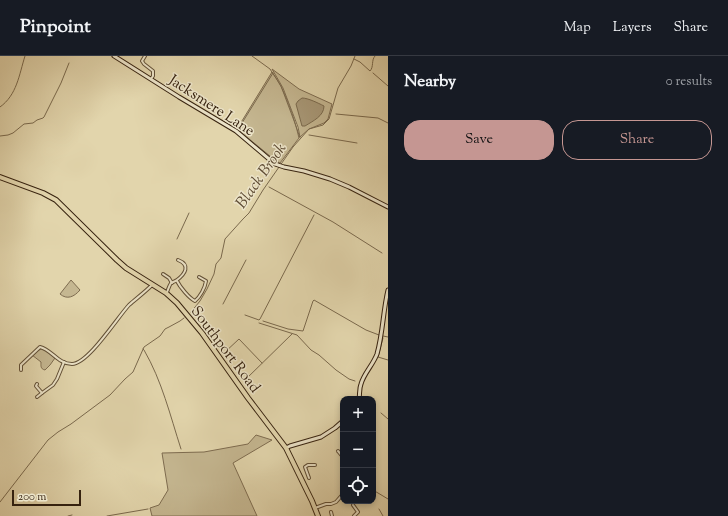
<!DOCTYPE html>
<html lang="en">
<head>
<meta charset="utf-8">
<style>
  body { margin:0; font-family:"Sorts Mill Goudy",serif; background:#242831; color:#f1f3f6 }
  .controls { position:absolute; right:12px; bottom:12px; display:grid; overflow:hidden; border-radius:8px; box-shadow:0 2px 6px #0003 }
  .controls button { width:36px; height:36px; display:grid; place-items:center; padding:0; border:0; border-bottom:1px solid #363941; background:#171b24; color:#f1f3f6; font:20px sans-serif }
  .scale { position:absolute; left:12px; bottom:10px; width:69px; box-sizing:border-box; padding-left:4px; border:2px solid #36220f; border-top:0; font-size:11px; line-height:14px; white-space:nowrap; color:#36220f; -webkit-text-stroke:3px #ece4c9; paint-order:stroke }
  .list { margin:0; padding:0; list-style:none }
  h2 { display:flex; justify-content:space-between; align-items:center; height:52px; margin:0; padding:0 16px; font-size:17px }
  h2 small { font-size:13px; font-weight:400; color:#9ea1a6 }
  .actions { display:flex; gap:8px; padding:12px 16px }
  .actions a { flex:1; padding:9px 0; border:1px solid #c59692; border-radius:16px; text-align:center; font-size:14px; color:#c59692 }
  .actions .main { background:#c59692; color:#111 }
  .icon { flex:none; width:22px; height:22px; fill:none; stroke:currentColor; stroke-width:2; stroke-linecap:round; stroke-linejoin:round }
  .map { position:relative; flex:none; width:388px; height:460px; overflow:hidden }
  header { display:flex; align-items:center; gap:24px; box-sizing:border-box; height:56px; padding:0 20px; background:#171b24; border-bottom:1px solid #363941 }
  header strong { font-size:19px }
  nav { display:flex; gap:22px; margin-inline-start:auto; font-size:14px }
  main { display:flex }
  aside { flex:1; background:#171b24 }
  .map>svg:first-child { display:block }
  .green { fill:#c5b791; stroke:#7e6c50 }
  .water { fill:#a89877; stroke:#7a694d }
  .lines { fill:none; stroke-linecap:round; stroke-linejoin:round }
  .stream { stroke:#7a694d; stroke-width:1 }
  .street-casing { stroke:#614f36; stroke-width:4 }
  .secondary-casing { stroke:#36220f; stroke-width:5 }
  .highway-casing { stroke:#36220f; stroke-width:6 }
  .street { stroke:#ece4c9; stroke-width:2 }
  .secondary { stroke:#ece4c9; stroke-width:3 }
  .highway { stroke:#e2d5ac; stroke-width:4 }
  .labels { text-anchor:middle; stroke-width:3; stroke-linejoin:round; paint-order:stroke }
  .street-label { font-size:15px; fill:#36220f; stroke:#ece4c9 }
  .water-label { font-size:16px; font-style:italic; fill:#5e4b33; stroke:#ece4c9 }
</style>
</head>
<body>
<header>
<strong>Pinpoint</strong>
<nav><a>Map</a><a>Layers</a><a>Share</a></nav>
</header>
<main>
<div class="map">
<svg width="388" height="460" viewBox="0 0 388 460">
  <rect width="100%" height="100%" fill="#e2d5ac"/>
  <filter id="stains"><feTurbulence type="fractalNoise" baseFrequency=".005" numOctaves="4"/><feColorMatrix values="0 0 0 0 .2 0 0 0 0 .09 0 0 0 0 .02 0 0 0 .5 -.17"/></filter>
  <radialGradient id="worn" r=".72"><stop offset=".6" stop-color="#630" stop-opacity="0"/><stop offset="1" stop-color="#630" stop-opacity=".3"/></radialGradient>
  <!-- green -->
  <g class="green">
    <path d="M 272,13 L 299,33 L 332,48 L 328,63 L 324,67 L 309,73 L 300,81 L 298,71 L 283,32 Z"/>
    <path d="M 272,16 C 285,33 294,61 299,82 L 280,107 L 276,105 L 237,73 Z"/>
    <path d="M 71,224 L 80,234 C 74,241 67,244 60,238 Z"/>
    <path d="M 43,292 L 55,302 L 50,309 L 45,314 C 40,313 41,309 41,306 L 32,299 L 37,295 Z"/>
    <path d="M 256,379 L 272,384 L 233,407 L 257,460 L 152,460 L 150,452 L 159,449 L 168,434 L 162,397 L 204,396 L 248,388 Z"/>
  </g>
  <!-- water -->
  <path class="water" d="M 302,42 C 308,42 318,47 324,50 C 324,60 313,65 305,70 L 302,70 L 296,48 L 298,45 Z"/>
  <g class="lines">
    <!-- stream -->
    <g class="stream">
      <path d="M 252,0 L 270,13 L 281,30 L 296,70 L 300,82"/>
      <path d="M 354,3 L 360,6 L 370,15 C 374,11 371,4 375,0"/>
      <path d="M 373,17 L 388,30"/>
      <path d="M 0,51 C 17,39 19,19 25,0"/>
      <path d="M 336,58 L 378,62 L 388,67"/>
      <path d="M 242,67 L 273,17"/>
      <path d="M 309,79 L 357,87"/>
      <path d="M 0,80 L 8,79 L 13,77 L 24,68 L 33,67 L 37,64 L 43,62 L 44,61 L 61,27 L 69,7"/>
      <path d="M 269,131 L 333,166 L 382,197"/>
      <path d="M 177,183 L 189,157"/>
      <path d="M 223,248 L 246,204"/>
      <path d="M 191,256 L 200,245 L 207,233 L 214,218 L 216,208 L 221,202 L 225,183 L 243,163 L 249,157 L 263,134 L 293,91 L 309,73 L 323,69 L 329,63 L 338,32 L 351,10 L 355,0"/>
      <path d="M 245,259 L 259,264 L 260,263 L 314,159"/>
      <path d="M 263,265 L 288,273 L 303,275 L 313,245 L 314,244 L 366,274 L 379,279"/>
      <path d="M 259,267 L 297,279 L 311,294 L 319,299 L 336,314 L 349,323 L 355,325"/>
      <path d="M 383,280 L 388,281"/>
      <path d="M 383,282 L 378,301 L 388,304"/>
      <path d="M 143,293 L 144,294 C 162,325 170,359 181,393"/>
      <path d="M 224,297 L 239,283 L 262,307"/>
      <path d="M 245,324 L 292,278"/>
      <path d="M 381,357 L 388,363"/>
      <path d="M 373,434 L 388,443"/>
      <path d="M 0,446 L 48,384 L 58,376 L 71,368 L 110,339 L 125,323 L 133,316 L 144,291 L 160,280 L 165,273 L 169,271 L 180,265 L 184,262"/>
      <path d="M 379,453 L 383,460"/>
      <path d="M 68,460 L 72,459"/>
      <path d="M 107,460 L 148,453"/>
    </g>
    <!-- street casing -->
    <g class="street-casing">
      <g id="street">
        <path d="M 145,0 L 142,5 L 144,8 L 153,15 L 153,20 L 151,23"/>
        <path d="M 163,218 L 169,222 L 172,227"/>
        <path d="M 177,225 C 180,231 189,242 195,245 C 200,241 205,232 206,225 L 199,221"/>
        <path d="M 167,236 C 168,234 169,230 171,227 C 173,226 176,225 177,224 C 185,218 191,209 178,204"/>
        <path d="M 21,314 L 21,309 L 40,291 C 52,294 58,308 72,308 C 88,308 117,262 129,249 C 137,242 145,236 152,229"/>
        <path d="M 37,328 L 36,330 L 42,337 L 53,329 L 57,323 L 64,306 L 63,306"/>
        <path d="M 37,341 L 42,337"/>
        <path d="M 338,395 L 343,401"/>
        <path d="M 309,422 L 305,411 L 308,409 L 315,409"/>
        <path d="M 353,449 L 358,456 L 354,460"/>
        <path d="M 315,452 L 326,448 L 331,448 L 336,446 L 343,438"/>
        <path d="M 331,456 L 332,460"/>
      </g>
    </g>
    <!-- secondary casing -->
    <g class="secondary-casing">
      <g id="secondary">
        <path d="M 114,0 L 179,41 L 236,75 L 275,108 L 284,111 L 304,115 L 330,123 L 349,131 L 388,151"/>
        <path d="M 359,343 C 360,338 359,333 361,328 C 364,317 373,309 377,298 C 383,277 383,255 388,234"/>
        <path d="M 286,392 L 290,390 L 321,381 L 335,372 L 343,365"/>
      </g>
    </g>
    <!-- highway casing -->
    <g class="highway-casing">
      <path id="highway" d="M 0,121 L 43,137 L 56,144 L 117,204 L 126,212 L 166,237 L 177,247 L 202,277 L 248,342 L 286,392 L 312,445 L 318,460"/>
    </g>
    <!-- street -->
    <use href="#street" class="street"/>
    <!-- secondary -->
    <use href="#secondary" class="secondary"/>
    <!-- highway -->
    <use href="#highway" class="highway"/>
  </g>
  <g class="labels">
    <!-- street labels -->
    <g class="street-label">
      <text transform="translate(212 49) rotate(33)" y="5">Jacksmere Lane</text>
      <text transform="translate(226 293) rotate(53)" y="5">Southport Road</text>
    </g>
    <!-- water labels -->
    <g class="water-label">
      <text transform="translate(260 119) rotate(-55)" y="6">Black Brook</text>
    </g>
  </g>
  <rect width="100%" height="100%" filter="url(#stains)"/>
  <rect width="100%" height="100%" fill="url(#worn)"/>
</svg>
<div class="controls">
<button>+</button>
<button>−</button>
<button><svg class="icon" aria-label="locate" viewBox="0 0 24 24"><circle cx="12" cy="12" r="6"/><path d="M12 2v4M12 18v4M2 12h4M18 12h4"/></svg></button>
</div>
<div class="scale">200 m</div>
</div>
<aside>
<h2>Nearby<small>0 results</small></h2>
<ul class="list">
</ul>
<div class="actions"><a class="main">Save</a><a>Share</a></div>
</aside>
</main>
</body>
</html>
